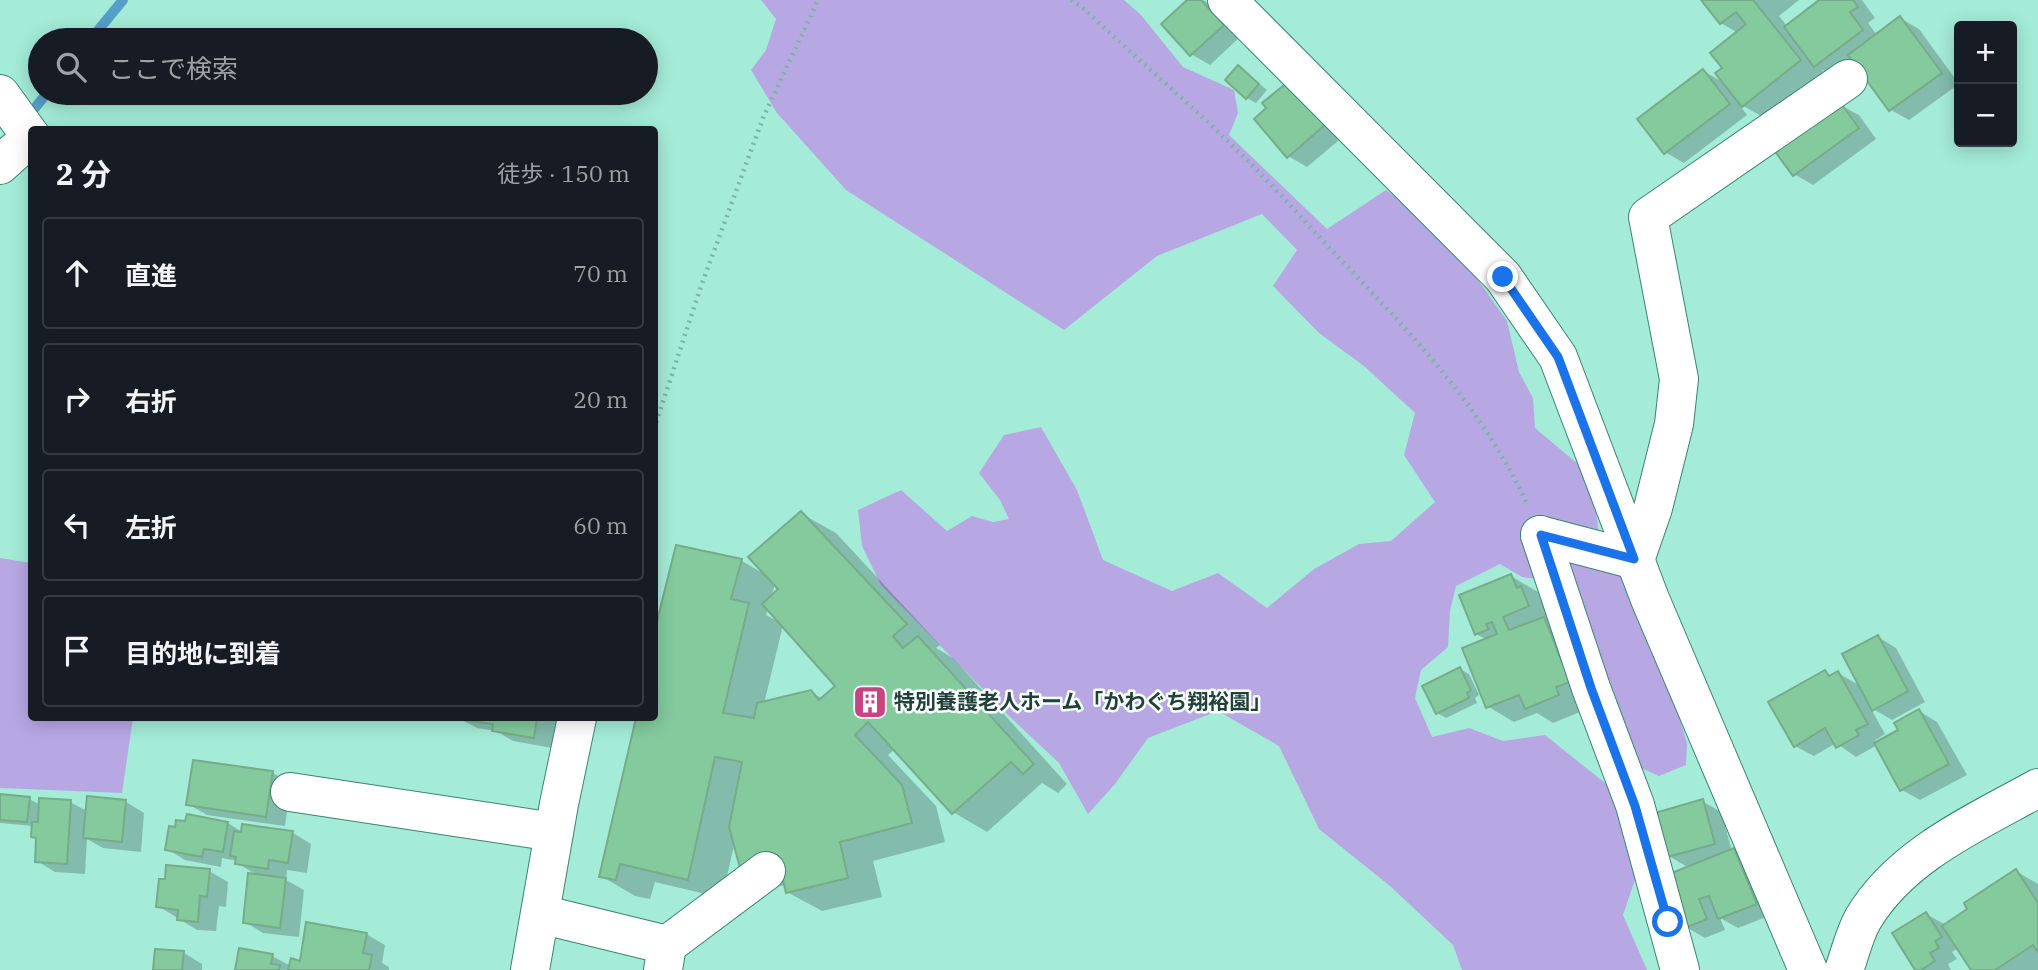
<!DOCTYPE html>
<html lang="ja">
<head>
<meta charset="utf-8">
<style>
  body { margin:0; font-family:"IBM Plex Serif","Noto Sans JP",serif; background:#242831; color:#f1f3f6 }
  .controls { position:absolute; right:21px; top:21px; display:grid; overflow:hidden; border-radius:7px; box-shadow:0 4px 18px #0003 }
  .controls button { width:63px; height:63px; display:grid; place-items:center; padding:0; border:0; border-bottom:2px solid #363941; background:#171b24; color:#f1f3f6; font:35px sans-serif }
  .stop { position:absolute; width:21px; height:21px; margin:-16px; border:5px solid #1a73e8; border-radius:50%; background:#fff }
  .stop.end { background:#1a73e8; border-color:#fff; box-shadow:0 2px 7px #0008 }
  .list { margin:0; padding:0; list-style:none }
  h2 { display:flex; justify-content:space-between; align-items:center; height:91px; margin:0; padding:0 28px; font-size:30px }
  h2 small { font-size:23px; font-weight:400; color:#9ea1a6 }
  .list li { display:grid; grid-template-columns:46px 1fr auto; gap:21px; align-items:center; box-sizing:border-box; height:112px; margin:0 14px 14px; padding:0 14px; border:2px solid #363941; border-radius:7px }
  .list b { display:block; font-size:26px; white-space:nowrap }
  .list em { font-size:23px; font-style:normal; color:#9ea1a6 }
  .icon { flex:none; width:38px; height:38px; fill:none; stroke:currentColor; stroke-width:2; stroke-linecap:round; stroke-linejoin:round }
  .map { position:relative; flex:none; width:2038px; height:970px; overflow:hidden }
  .search { position:absolute; background:#171b24; box-shadow:0 4px 18px #0003; left:28px; top:28px; width:630px; height:77px; display:flex; align-items:center; gap:18px; box-sizing:border-box; padding:0 24px; border-radius:38px; color:#9ea1a6; font-size:26px }
  .panel { position:absolute; background:#171b24; box-shadow:0 4px 18px #0003; left:28px; top:126px; width:630px; height:595px; border-radius:7px }
  .map>svg:first-child { display:block }
  .green { fill:#b7a8e4 }
  .shadow { fill:#0003; fill-rule:evenodd }
  .lines { fill:none; stroke-linecap:round; stroke-linejoin:round }
  .stream { stroke:#569fc8; stroke-width:10 }
  .building { fill:#84ca9d; stroke:#76ac89; stroke-width:2 }
  .minor-casing { stroke:#3b8372; stroke-width:40 }
  .path { stroke:#7ab5a4; stroke-width:4.5; stroke-dasharray:2 5; stroke-linecap:butt }
  .minor { stroke:#fff; stroke-width:38 }
  .route { stroke:#1a73e8; stroke-width:9 }
  .labels { text-anchor:middle; stroke-width:5; stroke-linejoin:round; paint-order:stroke }
  .poi-label { font-size:21px; font-weight:bold; fill:#224038; stroke:#f7fefb; text-anchor:start }
</style>
</head>
<body>
<div class="map">
<svg width="2038" height="970" viewBox="0 0 2038 970">
  <rect width="100%" height="100%" fill="#a4ecd8"/>
  <!-- green -->
  <g class="green">
    <path d="M 761,0 L 1124,0 L 1141,15 L 1183,67 L 1234,90 L 1238,113 L 1229,135 L 1327,229 L 1386,190 L 1419,214 L 1470,269 L 1507,321 L 1519,372 L 1533,398 L 1535,428 L 1591,475 L 1599,535 L 1627,581 L 1666,671 L 1687,744 L 1686,765 L 1659,776 L 1641,768 L 1549,581 L 1522,577 L 1500,564 L 1456,586 L 1450,611 L 1448,647 L 1421,670 L 1415,698 L 1432,737 L 1469,728 L 1503,741 L 1545,735 L 1615,791 L 1646,847 L 1623,915 L 1647,970 L 1462,970 L 1453,945 L 1390,886 L 1319,829 L 1279,746 L 1218,711 L 1148,738 L 1115,784 L 1088,814 L 1059,763 L 1011,718 L 881,585 L 862,546 L 858,510 L 901,490 L 947,531 L 972,516 L 993,522 L 1009,519 L 1000,500 L 979,473 L 1004,435 L 1041,427 L 1077,490 L 1103,560 L 1172,591 L 1218,573 L 1267,608 L 1314,569 L 1359,544 L 1391,541 L 1435,502 L 1404,455 L 1415,413 L 1364,366 L 1319,333 L 1273,286 L 1297,250 L 1262,214 L 1157,256 L 1064,330 L 846,190 L 777,113 L 751,70 L 766,50 L 776,19 Z"/>
    <path d="M 0,558 L 31,563 L 32,718 L 133,718 L 122,793 L 0,788 Z"/>
  </g>
  <!-- shadow -->
  <g class="shadow">
    <path d="M 1189,0 L 1203,0 L 1213,6 L 1241,36 L 1210,65 L 1191,54 Z"/>
    <path d="M 1703,0 L 1799,0 L 1779,16 L 1787,26 L 1822,0 L 1862,0 L 1875,18 L 1868,23 L 1877,35 L 1900,18 L 1919,29 L 1959,84 L 1909,120 L 1891,110 L 1854,61 L 1834,76 L 1821,69 L 1827,76 L 1770,121 L 1738,103 L 1747,115 L 1684,163 L 1665,152 L 1703,71 L 1725,83 L 1724,68 L 1738,33 L 1721,23 Z"/>
    <path d="M 1239,67 L 1267,90 L 1256,103 L 1247,98 Z"/>
    <path d="M 1289,83 L 1344,136 L 1307,167 L 1288,156 L 1269,108 Z"/>
    <path d="M 1840,105 L 1859,115 L 1876,139 L 1813,185 L 1794,174 Z"/>
    <path d="M 802,514 L 836,533 L 940,645 L 936,648 L 953,658 L 1067,784 L 1058,793 L 1042,783 L 987,832 L 953,812 L 895,749 L 888,755 L 936,806 L 945,842 L 873,861 L 882,897 L 822,911 L 787,892 L 786,885 L 776,887 L 735,841 L 722,898 L 655,882 L 650,899 L 635,896 L 601,876 L 638,718 L 655,718 L 658,700 L 654,698 L 654,641 L 677,547 L 742,561 L 766,575 ZM 775,584 L 780,589 L 771,598 ZM 768,609 L 779,622 L 766,615 ZM 783,625 L 838,686 L 823,699 L 811,692 L 764,704 Z"/>
    <path d="M 1511,576 L 1538,592 L 1541,600 L 1548,604 L 1585,710 L 1553,723 L 1537,713 L 1514,722 L 1487,706 L 1487,640 L 1476,634 Z"/>
    <path d="M 1878,637 L 1896,648 L 1925,702 L 1892,720 L 1870,707 L 1885,734 L 1874,741 L 1876,744 L 1900,730 L 1919,711 L 1937,722 L 1967,775 L 1920,800 L 1902,790 L 1877,745 L 1856,757 L 1836,743 L 1814,756 L 1795,746 L 1825,672 L 1832,676 L 1838,673 L 1862,687 Z"/>
    <path d="M 1460,669 L 1469,674 L 1479,695 L 1475,698 L 1477,703 L 1446,718 L 1437,713 Z"/>
    <path d="M 458,718 L 557,718 L 552,748 L 513,741 L 496,731 L 477,728 Z"/>
    <path d="M 194,762 L 273,773 L 291,784 L 285,826 L 207,815 L 188,804 Z"/>
    <path d="M 0,796 L 29,799 L 41,805 L 70,802 L 87,811 L 88,798 L 126,802 L 144,813 L 141,852 L 103,848 L 87,839 L 85,874 L 55,872 L 37,861 L 38,840 L 33,836 L 33,826 L 0,823 Z"/>
    <path d="M 1702,801 L 1721,812 L 1732,851 L 1734,850 L 1753,861 L 1774,914 L 1738,928 L 1720,918 L 1725,930 L 1705,938 L 1686,927 L 1689,868 L 1669,856 Z"/>
    <path d="M 188,816 L 228,823 L 242,832 L 293,833 L 311,844 L 307,873 L 287,870 L 286,880 L 304,890 L 299,937 L 263,933 L 245,922 L 260,877 L 237,863 L 237,861 L 222,858 L 221,867 L 185,860 L 167,849 L 176,829 L 187,823 Z"/>
    <path d="M 209,871 L 228,882 L 226,907 L 219,906 L 216,931 L 197,930 L 158,906 Z"/>
    <path d="M 2016,871 L 2038,884 L 2038,970 L 1973,970 L 1959,948 L 1952,952 L 1957,959 L 1948,964 L 1951,970 L 1917,970 L 1926,914 L 1946,925 L 1970,910 Z"/>
    <path d="M 366,934 L 385,945 L 382,963 L 389,967 L 389,970 L 237,970 L 272,956 L 291,966 Z"/>
    <path d="M 184,953 L 202,964 L 202,970 L 155,970 Z"/>
  </g>
  <g class="lines">
    <!-- stream -->
    <g class="stream">
      <path d="M 90,40 L 123,0"/>
      <path d="M 30,114 L 47,93"/>
    </g>
  </g>
  <!-- building -->
  <g class="building">
    <path d="M 1187,0 L 1201,0 L 1224,25 L 1190,56 L 1161,24 Z"/>
    <path d="M 1701,0 L 1753,0 L 1801,60 L 1742,107 L 1715,73 L 1722,68 L 1710,53 L 1746,24 L 1736,12 L 1720,24 Z"/>
    <path d="M 1819,0 L 1853,0 L 1858,7 L 1850,12 L 1863,30 L 1814,67 L 1784,27 Z"/>
    <path d="M 1900,16 L 1942,73 L 1889,111 L 1848,55 Z"/>
    <path d="M 1238,65 L 1259,84 L 1246,99 L 1225,80 Z"/>
    <path d="M 1703,69 L 1730,104 L 1664,154 L 1637,119 Z"/>
    <path d="M 1289,81 L 1326,124 L 1287,158 L 1254,119 L 1266,108 L 1262,103 Z"/>
    <path d="M 1840,102 L 1859,128 L 1793,176 L 1774,150 Z"/>
    <path d="M 801,511 L 907,624 L 893,636 L 903,648 L 918,636 L 1034,764 L 1023,774 L 1011,762 L 952,814 L 868,722 L 855,735 L 902,785 L 912,823 L 840,842 L 848,878 L 786,893 L 778,858 L 740,868 L 729,827 L 742,762 L 715,757 L 688,880 L 620,864 L 616,880 L 599,877 L 636,718 L 654,718 L 657,695 L 654,695 L 654,633 L 676,545 L 742,559 L 731,599 L 749,603 L 723,713 L 754,718 L 757,703 L 811,690 L 819,700 L 835,686 L 762,604 L 778,589 L 748,557 Z"/>
    <path d="M 1511,574 L 1517,588 L 1521,586 L 1529,606 L 1503,617 L 1509,630 L 1544,617 L 1570,682 L 1556,687 L 1559,695 L 1525,709 L 1519,695 L 1486,708 L 1462,648 L 1497,634 L 1492,622 L 1486,624 L 1489,629 L 1475,635 L 1459,595 Z"/>
    <path d="M 1878,635 L 1908,691 L 1872,711 L 1842,654 Z"/>
    <path d="M 1460,667 L 1471,690 L 1467,693 L 1469,698 L 1436,714 L 1422,686 Z"/>
    <path d="M 1825,670 L 1829,676 L 1838,671 L 1868,724 L 1856,730 L 1859,735 L 1836,748 L 1825,728 L 1794,747 L 1768,702 Z"/>
    <path d="M 1919,709 L 1949,764 L 1900,791 L 1874,743 L 1898,730 L 1894,723 Z"/>
    <path d="M 456,719 L 456,718 L 537,718 L 534,738 L 492,731 L 493,724 Z"/>
    <path d="M 193,760 L 273,771 L 266,817 L 186,805 Z"/>
    <path d="M 0,794 L 30,797 L 27,822 L 0,820 Z"/>
    <path d="M 87,796 L 126,800 L 122,842 L 83,838 Z"/>
    <path d="M 39,798 L 71,800 L 67,864 L 35,862 L 36,838 L 31,837 L 32,822 L 38,822 Z"/>
    <path d="M 1703,799 L 1715,844 L 1667,857 L 1655,813 Z"/>
    <path d="M 187,814 L 228,822 L 223,852 L 204,849 L 202,857 L 165,850 L 169,826 L 175,827 L 176,820 L 185,821 Z"/>
    <path d="M 242,824 L 293,831 L 288,863 L 269,860 L 268,869 L 235,864 L 236,857 L 230,856 L 234,831 L 241,832 Z"/>
    <path d="M 1734,848 L 1757,904 L 1718,919 L 1709,896 L 1699,899 L 1707,919 L 1685,928 L 1664,876 Z"/>
    <path d="M 166,865 L 210,869 L 207,897 L 200,896 L 198,922 L 177,920 L 178,910 L 156,907 L 159,879 L 165,879 Z"/>
    <path d="M 2016,869 L 2038,903 L 2038,952 L 2033,945 L 1995,970 L 1971,970 L 1942,926 L 1967,909 L 1964,903 Z"/>
    <path d="M 248,873 L 286,878 L 280,928 L 243,923 Z"/>
    <path d="M 1926,912 L 1942,937 L 1935,941 L 1939,948 L 1930,953 L 1935,961 L 1921,970 L 1915,970 L 1892,933 Z"/>
    <path d="M 306,922 L 367,933 L 363,953 L 372,955 L 369,970 L 288,970 L 291,958 L 300,961 Z"/>
    <path d="M 239,948 L 273,954 L 271,964 L 280,965 L 279,970 L 235,970 Z"/>
    <path d="M 155,949 L 184,951 L 182,970 L 153,970 Z"/>
  </g>
  <g class="lines">
    <!-- minor casing -->
    <g class="minor-casing">
      <g id="minor">
        <path d="M 1227,0 L 1503,277 L 1558,357 L 1650,599 L 1808,970"/>
        <path d="M 0,94 L 32,138"/>
        <path d="M 0,165 L 31,137"/>
        <path d="M 1540,535 L 1635,560 L 1653,508 L 1674,424 L 1679,379 L 1648,217 L 1848,79"/>
        <path d="M 1540,535 L 1591,688 L 1635,805 L 1680,970"/>
        <path d="M 290,792 L 554,832"/>
        <path d="M 540,914 L 667,945"/>
        <path d="M 530,970 L 559,804 L 577,718"/>
        <path d="M 663,970 L 667,945 L 766,871"/>
        <path d="M 1844,970 C 1850,954 1854,935 1863,919 C 1901,855 1975,823 2038,788"/>
      </g>
    </g>
    <!-- path -->
    <g class="path">
      <path d="M 1071,0 L 1083,8 C 1137,59 1194,107 1246,159 C 1277,190 1307,224 1337,256 C 1409,331 1482,407 1526,502"/>
      <path d="M 654,429 L 700,289 L 763,118 L 818,0"/>
    </g>
    <!-- minor -->
    <use href="#minor" class="minor"/>
  </g>
  <g class="lines">
    <!-- route -->
    <path class="route" d="M 1503,277 L 1558,357 L 1634,559 L 1541,535 L 1591,688 L 1635,806 L 1668,922"/>
  </g>
  <!-- icons -->
  <defs>
    <g id="building-square" transform="scale(1.75)"><rect x="-9" y="-9" width="18" height="18" rx="4" fill="#c94281" stroke="#f7fefb"/><path d="M-4-6H4V6H1V3H-1V6H-4ZM-2.5-4.3h1.7v1.8h-1.7ZM.8-4.3h1.7v1.8H.8ZM-2.5-1h1.7V.8h-1.7ZM.8-1h1.7V.8H.8Z" fill="#fff"/></g>
  </defs>
  <g fill-rule="evenodd">
    <use href="#building-square" x="870" y="702"/>
  </g>
  <g class="labels">
    <!-- poi labels -->
    <g class="poi-label">
      <text x="894" y="709">特別養護老人ホーム「かわぐち翔裕園」</text>
    </g>
  </g>
</svg>
<div class="controls">
<button>+</button>
<button>−</button>
</div>
<div class="stop" style="left:1668px;top:922px"></div>
<div class="stop end" style="left:1503px;top:277px"></div>
<div class="search"><svg class="icon" aria-label="search" viewBox="0 0 24 24"><circle cx="10" cy="10" r="6"/><path d="M15 15l6 6"/></svg>ここで検索</div>
<section class="panel">
<h2>2 分<small>徒歩 · 150 m</small></h2>
<ul class="list">
<li><svg class="icon" aria-label="ahead" viewBox="0 0 24 24"><path d="M12 20V5M6 11l6-6 6 6"/></svg><div><b>直進</b></div><em>70 m</em></li>
<li><svg class="icon" aria-label="right" viewBox="0 0 24 24"><path d="M7 20v-9h11M14 6l5 5-5 5"/></svg><div><b>右折</b></div><em>20 m</em></li>
<li><svg class="icon" aria-label="left" viewBox="0 0 24 24"><path d="M17 20v-9H6M10 6l-5 5 5 5"/></svg><div><b>左折</b></div><em>60 m</em></li>
<li><svg class="icon" aria-label="arrive" viewBox="0 0 24 24"><path d="M6 21V4h12l-3 4 3 4H6"/></svg><div><b>目的地に到着</b></div></li>
</ul>
</section>
</div>
</body>
</html>
